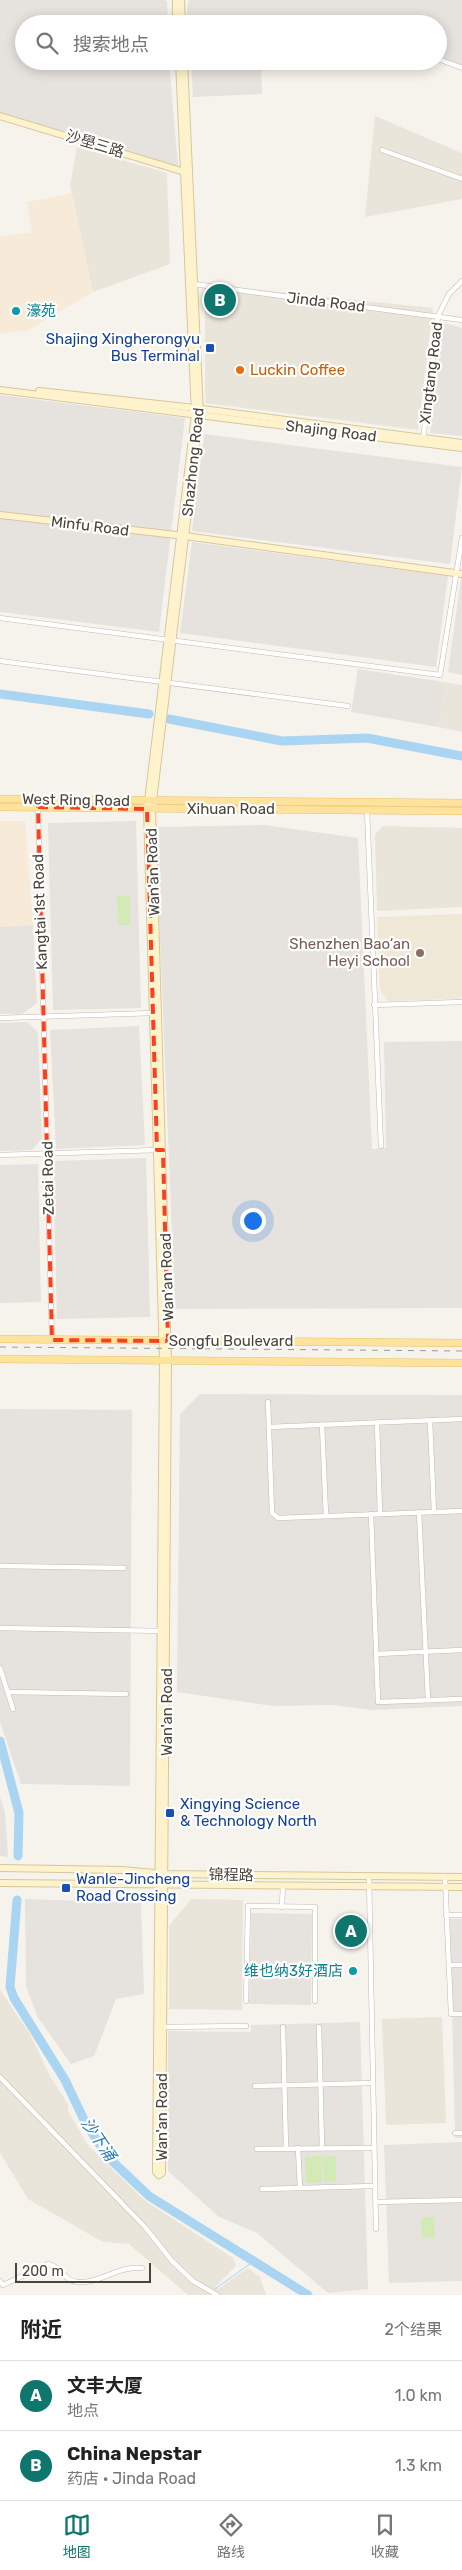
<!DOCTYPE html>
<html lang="zh">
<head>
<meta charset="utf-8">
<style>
  body { margin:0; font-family:Rubik,"Noto Sans SC",sans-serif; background:#f6f6f6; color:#222 }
  .scale { position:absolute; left:15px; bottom:12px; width:136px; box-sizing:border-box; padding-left:5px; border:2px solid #4b4439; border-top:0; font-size:14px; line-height:18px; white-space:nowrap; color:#4b4439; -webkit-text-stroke:4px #fff; paint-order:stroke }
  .you { position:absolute; left:252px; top:1220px; width:18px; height:18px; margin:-12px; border:4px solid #fff; border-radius:50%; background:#1a73e8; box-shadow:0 0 0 8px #1a73e833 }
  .badge { display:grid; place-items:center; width:32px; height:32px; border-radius:50%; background:#0f766e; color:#fff; font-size:16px; font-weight:700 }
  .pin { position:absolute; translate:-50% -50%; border:2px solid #fff; box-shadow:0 1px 5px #0006 }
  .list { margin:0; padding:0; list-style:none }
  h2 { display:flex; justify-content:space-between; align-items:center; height:65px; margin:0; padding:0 20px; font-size:21px }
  h2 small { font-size:16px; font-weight:400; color:#767676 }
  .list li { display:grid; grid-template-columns:32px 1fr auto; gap:15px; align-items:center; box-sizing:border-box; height:70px; padding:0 20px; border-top:1px solid #e0e0e0 }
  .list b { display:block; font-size:19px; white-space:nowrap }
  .list p { margin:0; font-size:16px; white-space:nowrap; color:#767676 }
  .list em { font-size:16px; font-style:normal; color:#767676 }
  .icon { flex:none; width:28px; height:28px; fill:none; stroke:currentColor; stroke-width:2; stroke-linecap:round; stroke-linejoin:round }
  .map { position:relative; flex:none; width:462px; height:2295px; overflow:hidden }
  .search { position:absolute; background:#fff; box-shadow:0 2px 12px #0003; left:15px; right:15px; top:15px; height:55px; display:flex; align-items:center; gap:12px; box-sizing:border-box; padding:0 18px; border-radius:28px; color:#767676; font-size:19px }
  .sheet { height:205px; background:#fff }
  nav { display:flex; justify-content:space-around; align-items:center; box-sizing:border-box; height:70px; border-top:1px solid #e0e0e0; background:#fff; font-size:14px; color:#767676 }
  nav a { display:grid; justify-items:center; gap:2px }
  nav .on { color:#0f766e }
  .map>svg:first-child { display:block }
  .residential { fill:#eae5da }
  .commercial { fill:#f7ead8 }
  .industrial { fill:#e6e2dd }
  .education { fill:#efe8d6 }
  .green { fill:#d2eab5 }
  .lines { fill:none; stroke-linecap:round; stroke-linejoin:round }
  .stream { stroke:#a9d4f2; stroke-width:1 }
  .river { stroke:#a9d4f2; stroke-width:9 }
  .street-casing { stroke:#c2bbae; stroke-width:5.5 }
  .secondary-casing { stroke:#d6c79b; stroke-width:8 }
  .primary-casing { stroke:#e6c16a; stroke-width:8 }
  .street { stroke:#fff; stroke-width:4.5 }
  .secondary { stroke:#fff3cd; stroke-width:6 }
  .primary { stroke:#ffe39c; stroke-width:7 }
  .rail { stroke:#9a9a9a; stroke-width:1; stroke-dasharray:6 6; stroke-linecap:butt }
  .marked { fill:none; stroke:#fc3f1d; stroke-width:4; stroke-dasharray:10 6; stroke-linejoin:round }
  .culture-dot { fill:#0f9aa8; stroke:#fff; stroke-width:2 }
  .transit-dot { fill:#1a4fb4; stroke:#fff; stroke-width:2 }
  .food-dot { fill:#e8710a; stroke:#fff; stroke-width:2 }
  .education-dot { fill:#8d6e63; stroke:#fff; stroke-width:2 }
  .labels { text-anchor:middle; stroke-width:4.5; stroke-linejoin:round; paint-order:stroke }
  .street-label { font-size:15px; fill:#4b4439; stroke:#fff }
  .culture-label { font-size:15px; fill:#0d838f; stroke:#fff; text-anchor:start }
  .transit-label { font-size:15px; fill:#164399; stroke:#fff; text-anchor:start }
  .food-label { font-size:15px; fill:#c56008; stroke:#fff; text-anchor:start }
  .education-label { font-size:15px; fill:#785e54; stroke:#fff; text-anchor:end }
  .water-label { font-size:16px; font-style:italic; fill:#2e7ab2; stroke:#fff }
</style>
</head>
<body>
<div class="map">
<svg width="462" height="2295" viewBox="0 0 462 2295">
  <rect width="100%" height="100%" fill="#f6f3ec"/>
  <!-- residential -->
  <g class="residential">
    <path d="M 375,116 L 462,153 L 462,199 L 365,217 Z"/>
    <path d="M 77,147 L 167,173 L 170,264 L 93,292 L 70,186 Z"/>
    <path d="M 205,284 L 433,308 L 418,430 L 205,403 Z"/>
    <path d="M 444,682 L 462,685 L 462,732 L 439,727 Z"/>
    <path d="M 382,826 L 462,828 L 462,907 L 377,911 L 375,835 Z"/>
    <path d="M 191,1899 L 243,1900 L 242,2010 L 169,2009 L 169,1926 Z"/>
    <path d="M 0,1990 L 30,2034 L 50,2076 L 68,2104 L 68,2111 L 87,2144 L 144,2200 L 233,2258 L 236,2266 L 216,2286 L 218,2289 L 248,2268 L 260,2277 L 266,2295 L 188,2295 L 129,2244 L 103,2242 L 28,2199 L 0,2153 Z"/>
    <path d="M 442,2017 L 446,2123 L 386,2125 L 382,2019 Z"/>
  </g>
  <!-- commercial -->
  <g class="commercial">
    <path d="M 72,193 L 93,292 L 28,330 L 0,334 L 0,237 L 32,232 L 27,202 Z"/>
    <path d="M 0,821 L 25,821 L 33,925 L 0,927 Z"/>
  </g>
  <!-- industrial -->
  <g class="industrial">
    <path d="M 0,0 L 164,0 L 167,2 L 168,24 L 24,24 L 24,61 L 169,61 L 178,166 L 0,112 Z"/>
    <path d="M 189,0 L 462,0 L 462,65 L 438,57 L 438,24 L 188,24 L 187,9 Z"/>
    <path d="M 191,61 L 261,61 L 262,94 L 193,97 Z"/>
    <path d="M 445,323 L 462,328 L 462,436 L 430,433 L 443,325 Z"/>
    <path d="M 0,395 L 185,418 L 159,632 L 0,612 Z"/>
    <path d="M 204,434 L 462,467 L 450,564 L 192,531 Z"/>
    <path d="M 192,542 L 448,576 L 436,667 L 180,633 Z"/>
    <path d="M 461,578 L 462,578 L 462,675 L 448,672 Z"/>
    <path d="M 358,669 L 444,682 L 439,727 L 351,712 Z"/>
    <path d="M 136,821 L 141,1008 L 53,1010 L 48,823 Z"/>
    <path d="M 265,825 L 358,838 L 372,1149 L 386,1148 L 384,1042 L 462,1041 L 462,1308 L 175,1309 L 158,888 L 157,827 Z"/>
    <path d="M 33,925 L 37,1003 L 22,1014 L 0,1014 L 0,927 Z"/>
    <path d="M 27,1022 L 38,1032 L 42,1139 L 32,1150 L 0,1151 L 0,1023 Z"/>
    <path d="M 139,1026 L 145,1145 L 56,1149 L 50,1030 Z"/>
    <path d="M 146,1158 L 150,1317 L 57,1319 L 53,1161 Z"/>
    <path d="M 38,1164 L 41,1302 L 0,1303 L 0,1165 Z"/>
    <path d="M 200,1394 L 462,1395 L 462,1706 L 372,1710 L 333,1705 L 273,1706 L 177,1692 L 180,1414 Z"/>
    <path d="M 0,1409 L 132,1410 L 130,1786 L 21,1784 L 0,1722 Z"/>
    <path d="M 0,1797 L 5,1812 L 8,1857 L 0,1856 Z"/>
    <path d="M 25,1899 L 141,1903 L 144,1994 L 116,1999 L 94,2056 L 71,2064 L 37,2016 L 26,1986 Z"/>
    <path d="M 251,1913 L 312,1914 L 311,2005 L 249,2004 Z"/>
    <path d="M 450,1919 L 462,1919 L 462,2138 L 455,2138 Z"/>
    <path d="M 360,2022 L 368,2289 L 328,2293 L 257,2233 L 219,2217 L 168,2171 L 168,2031 L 251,2032 L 251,2025 Z"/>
    <path d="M 462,2142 L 462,2281 L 389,2283 L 384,2145 Z"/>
  </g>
  <!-- education -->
  <path class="education" d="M 462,914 L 462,996 L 459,999 L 388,1001 L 380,990 L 377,917 Z"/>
  <!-- green -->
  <g class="green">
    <path d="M 117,896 L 130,896 L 130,925 L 118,925 Z"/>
    <path d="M 321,2156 L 322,2182 L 306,2183 L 305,2157 Z"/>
    <path d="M 336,2156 L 336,2182 L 324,2182 L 322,2157 Z"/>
    <path d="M 434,2217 L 435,2237 L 422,2238 L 421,2218 Z"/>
  </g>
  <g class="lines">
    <!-- stream -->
    <path class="stream" d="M 215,2289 L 254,2261"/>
    <!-- river -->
    <g class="river">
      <path d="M 0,694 L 149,714"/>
      <path d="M 169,719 L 282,741 L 367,738 L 462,756"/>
      <path d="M 0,1741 L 19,1813 L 18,1856"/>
      <path d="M 17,1900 L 10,1987 L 14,1998 L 65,2080 L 86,2124 L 109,2158 L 149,2196 L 308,2295"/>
    </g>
    <!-- street casing -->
    <g class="street-casing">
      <g id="street">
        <path d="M 438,59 L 462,68"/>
        <path d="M 382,150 L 462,179"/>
        <path d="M 193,284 L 462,320"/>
        <path d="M 423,440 L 438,316 L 449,294 L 462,281"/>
        <path d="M 0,618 L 440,675 L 462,538"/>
        <path d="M 0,661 L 348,706"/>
        <path d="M 38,807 L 52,1340"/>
        <path d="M 367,810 L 381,1146"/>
        <path d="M 374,1005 L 462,1002"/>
        <path d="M 0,1018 L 154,1013"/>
        <path d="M 0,1155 L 159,1150"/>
        <path d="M 268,1402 L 272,1513 L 278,1518 L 462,1511"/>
        <path d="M 430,1421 L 434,1512"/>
        <path d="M 377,1423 L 380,1514"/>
        <path d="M 322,1425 L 326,1516"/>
        <path d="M 269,1427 L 462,1419"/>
        <path d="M 419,1512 L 428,1700"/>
        <path d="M 371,1514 L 378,1702 L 462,1699"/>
        <path d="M 0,1566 L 124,1568"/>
        <path d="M 0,1628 L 164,1631"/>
        <path d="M 376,1654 L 462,1650"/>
        <path d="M 0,1668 L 13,1709"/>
        <path d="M 8,1692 L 126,1694"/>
        <path d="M 369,1876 L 376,2229"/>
        <path d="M 445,1877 L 451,2014 L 462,2014"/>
        <path d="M 282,1907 L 283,1885"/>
        <path d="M 446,1915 L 462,1915"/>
        <path d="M 449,1965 L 462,1965"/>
        <path d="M 246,2001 L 248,1906 L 315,1907 L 315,2001"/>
        <path d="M 161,2027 L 246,2026"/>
        <path d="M 283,2027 L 286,2148"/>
        <path d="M 319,2027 L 322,2148"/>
        <path d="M 0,2077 L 145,2227 L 172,2261 L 193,2281 L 217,2295"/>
        <path d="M 255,2086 L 373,2083"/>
        <path d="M 455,2133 L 462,2133"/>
        <path d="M 298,2148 L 300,2188"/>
        <path d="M 257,2149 L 374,2148"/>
        <path d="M 262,2189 L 375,2186"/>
        <path d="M 376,2202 L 462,2200"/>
        <path d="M 0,2281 L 3,2285 L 48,2264 C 61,2266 64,2281 77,2282 C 100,2284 119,2265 142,2268"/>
      </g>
    </g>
    <!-- secondary casing -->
    <g class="secondary-casing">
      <g id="secondary">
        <path d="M 176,0 L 176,24"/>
        <path d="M 181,0 L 182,24"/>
        <path d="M 0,116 L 188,173"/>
        <path d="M 0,390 L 462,448"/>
        <path d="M 39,391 L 195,408 L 462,443"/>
        <path d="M 0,515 L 185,536 L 462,574"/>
        <path d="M 0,1868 L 122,1870 L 165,1874 L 462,1877"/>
        <path d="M 0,1883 L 462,1887"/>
        <path d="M 159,2175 L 162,2173 L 168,1361 L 152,809 L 200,414 L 184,61"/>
        <path d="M 159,2175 L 156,2172 L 163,1361 L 147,809 L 195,414 L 179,61"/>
      </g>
    </g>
    <!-- primary casing -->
    <g class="primary-casing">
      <g id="primary">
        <path d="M 0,799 L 462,803"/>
        <path d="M 0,807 L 462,811"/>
        <path d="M 0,1339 L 462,1343"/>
        <path d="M 0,1359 L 462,1363"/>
      </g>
    </g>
    <!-- street -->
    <use href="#street" class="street"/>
    <!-- secondary -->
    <use href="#secondary" class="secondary"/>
    <!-- primary -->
    <use href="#primary" class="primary"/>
    <!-- rail -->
    <path class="rail" d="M 0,1347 L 462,1351"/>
  </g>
  <!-- marked area -->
  <path class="marked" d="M 38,807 L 147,809 L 157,1150 L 163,1150 L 168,1341 L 52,1340 Z"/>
  <!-- markers -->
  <g class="culture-dot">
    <circle cx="16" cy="311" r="5"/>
    <circle cx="353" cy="1971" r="5"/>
  </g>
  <g class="transit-dot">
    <rect x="205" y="343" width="10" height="10" rx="2.5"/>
    <rect x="165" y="1808" width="10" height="10" rx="2.5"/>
    <rect x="61" y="1883" width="10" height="10" rx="2.5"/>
  </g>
  <circle class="food-dot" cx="240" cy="370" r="5"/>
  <circle class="education-dot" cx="420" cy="953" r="5"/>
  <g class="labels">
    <!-- street labels -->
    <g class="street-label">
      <text transform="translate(95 144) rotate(17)" y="5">沙壆三路</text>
      <text transform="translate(326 302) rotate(7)" y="5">Jinda Road</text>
      <text transform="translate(431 373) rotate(-83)" y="5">Xingtang Road</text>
      <text transform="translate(331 431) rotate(7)" y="5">Shajing Road</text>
      <text transform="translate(193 462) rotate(-84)" y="5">Shazhong Road</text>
      <text transform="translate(90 526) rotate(7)" y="5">Minfu Road</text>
      <text transform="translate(76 800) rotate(1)" y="5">West Ring Road</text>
      <text x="231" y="814">Xihuan Road</text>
      <text transform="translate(153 872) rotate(-92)" y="5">Wan'an Road</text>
      <text transform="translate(40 912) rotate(-92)" y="5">Kangtai 1st Road</text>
      <text transform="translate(48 1178) rotate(-91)" y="5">Zetai Road</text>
      <text transform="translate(167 1277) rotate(-92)" y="5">Wan'an Road</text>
      <text x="231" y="1346">Songfu Boulevard</text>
      <text transform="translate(167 1712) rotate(-90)" y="5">Wan'an Road</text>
      <text transform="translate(231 1875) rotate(1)" y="5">锦程路</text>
      <text transform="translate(162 2117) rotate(-90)" y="5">Wan'an Road</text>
    </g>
    <!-- culture labels -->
    <g class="culture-label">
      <text x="26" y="316">濠苑</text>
      <text x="343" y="1976" text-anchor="end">维也纳3好酒店</text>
    </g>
    <!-- transit labels -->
    <g class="transit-label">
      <text x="200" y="344" text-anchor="end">Shajing Xingherongyu<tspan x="200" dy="17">Bus Terminal</tspan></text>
      <text x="180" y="1809">Xingying Science<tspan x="180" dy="17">&amp; Technology North</tspan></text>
      <text x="76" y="1884">Wanle-Jincheng<tspan x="76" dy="17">Road Crossing</tspan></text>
    </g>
    <!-- food labels -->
    <g class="food-label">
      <text x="250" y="375">Luckin Coffee</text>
    </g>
    <!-- education labels -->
    <g class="education-label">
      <text x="410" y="949">Shenzhen Bao‘an<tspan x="410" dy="17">Heyi School</tspan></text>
    </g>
    <!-- water labels -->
    <g class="water-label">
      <text transform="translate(99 2139) rotate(56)" y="6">沙下涌</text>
    </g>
  </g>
</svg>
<div class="scale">200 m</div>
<div class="you"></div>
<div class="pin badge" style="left:351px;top:1931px">A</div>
<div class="pin badge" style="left:220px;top:300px">B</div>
<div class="search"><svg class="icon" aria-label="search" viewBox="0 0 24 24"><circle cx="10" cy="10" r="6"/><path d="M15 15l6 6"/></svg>搜索地点</div>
</div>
<section class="sheet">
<h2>附近<small>2个结果</small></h2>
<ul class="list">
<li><span class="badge">A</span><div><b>文丰大厦</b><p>地点</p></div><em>1.0 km</em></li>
<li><span class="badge">B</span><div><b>China Nepstar</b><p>药店 · Jinda Road</p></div><em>1.3 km</em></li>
</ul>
</section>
<nav>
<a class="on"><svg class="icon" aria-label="map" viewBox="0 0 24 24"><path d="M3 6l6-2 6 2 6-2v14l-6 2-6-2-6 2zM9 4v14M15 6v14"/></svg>地图</a>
<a><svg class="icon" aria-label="directions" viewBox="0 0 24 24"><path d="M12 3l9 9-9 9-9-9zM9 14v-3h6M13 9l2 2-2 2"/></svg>路线</a>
<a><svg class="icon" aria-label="saved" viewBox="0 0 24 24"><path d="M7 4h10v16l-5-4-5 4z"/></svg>收藏</a>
</nav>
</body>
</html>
